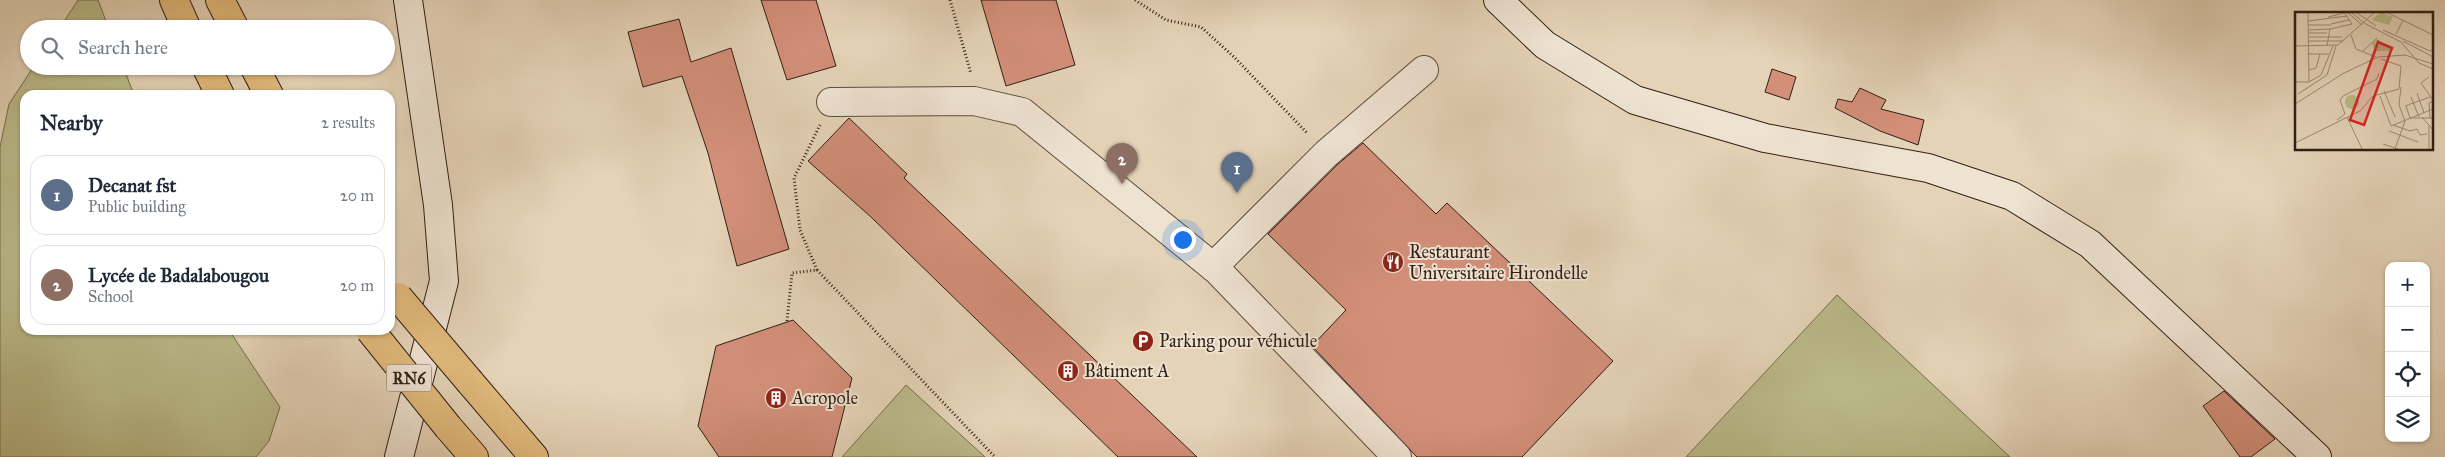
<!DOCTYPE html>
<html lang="en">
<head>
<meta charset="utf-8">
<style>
  body { margin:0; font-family:"IM FELL Great Primer",serif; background:#f2f2f3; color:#1f2937 }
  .controls { position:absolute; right:15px; bottom:15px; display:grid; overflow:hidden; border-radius:10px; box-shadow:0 1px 4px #0004 }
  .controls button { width:45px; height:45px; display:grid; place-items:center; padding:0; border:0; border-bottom:1px solid #e0e1e3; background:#fff; color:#1f2937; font:25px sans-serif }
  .you { position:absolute; left:1182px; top:239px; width:18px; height:18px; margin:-12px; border:4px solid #fff; border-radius:50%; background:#1a73e8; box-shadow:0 0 0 8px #1a73e833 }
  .badge { display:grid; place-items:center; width:32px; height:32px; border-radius:50%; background:#8f2418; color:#fff; font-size:16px; font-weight:700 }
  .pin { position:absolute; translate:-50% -41px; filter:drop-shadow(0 1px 2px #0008) }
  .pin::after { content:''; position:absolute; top:26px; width:18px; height:15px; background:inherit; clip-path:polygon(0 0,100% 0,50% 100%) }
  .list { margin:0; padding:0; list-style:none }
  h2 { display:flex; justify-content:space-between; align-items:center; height:65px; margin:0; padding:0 20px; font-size:21px }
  h2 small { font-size:16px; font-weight:400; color:#747a83 }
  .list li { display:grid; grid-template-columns:32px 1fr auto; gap:15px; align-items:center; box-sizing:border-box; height:80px; margin:0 10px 10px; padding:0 10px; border:1px solid #e0e1e3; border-radius:15px }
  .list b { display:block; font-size:19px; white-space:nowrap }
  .list p { margin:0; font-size:16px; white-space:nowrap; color:#747a83 }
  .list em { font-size:16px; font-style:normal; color:#747a83 }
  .icon { flex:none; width:28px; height:28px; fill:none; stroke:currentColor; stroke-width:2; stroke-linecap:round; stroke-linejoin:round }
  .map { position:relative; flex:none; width:2445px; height:457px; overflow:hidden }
  .search { position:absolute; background:#fff; box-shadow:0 1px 4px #0004; left:20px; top:20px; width:375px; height:55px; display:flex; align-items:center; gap:12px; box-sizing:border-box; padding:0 18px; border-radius:28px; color:#747a83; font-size:19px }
  .panel { position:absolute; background:#fff; box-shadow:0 1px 4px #0004; left:20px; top:90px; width:375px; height:245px; border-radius:15px }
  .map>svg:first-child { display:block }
  .green { fill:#bbba8a; stroke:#766c4f }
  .building { fill:#d38f7a; stroke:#301f14 }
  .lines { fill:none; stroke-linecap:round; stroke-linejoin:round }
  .street-casing { stroke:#5d4c3d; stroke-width:30 }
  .secondary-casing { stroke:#301f14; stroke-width:30 }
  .highway-casing { stroke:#301f14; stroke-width:30 }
  .path { stroke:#301f14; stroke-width:3; stroke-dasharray:1 2.5; stroke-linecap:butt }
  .street { stroke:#eee2d1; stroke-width:28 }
  .secondary { stroke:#eee2d1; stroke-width:28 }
  .highway { stroke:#e2ba7c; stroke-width:28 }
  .highway-bridge-casing { stroke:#301f14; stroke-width:30; stroke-linecap:butt }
  .highway-bridge { stroke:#e2ba7c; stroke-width:28 }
  .labels { text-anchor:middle; stroke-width:4; stroke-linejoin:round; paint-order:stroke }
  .shield { fill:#eee2d1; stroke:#695a4d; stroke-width:1 }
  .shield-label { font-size:16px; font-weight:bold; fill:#301f14 }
  .poi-label { font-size:18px; fill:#301f14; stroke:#eee2d1; text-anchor:start }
  .inset-road { fill:none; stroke:#9d8b76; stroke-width:1 }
  .view { fill:#d62828; fill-opacity:0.15; stroke:#d62828; stroke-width:2.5 }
  .inset-edge { fill:none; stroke:#301f14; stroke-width:2.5 }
</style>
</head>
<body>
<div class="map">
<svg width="2445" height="457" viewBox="0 0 2445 457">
  <rect width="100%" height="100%" fill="#e5d3b8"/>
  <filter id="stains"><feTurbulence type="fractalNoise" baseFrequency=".004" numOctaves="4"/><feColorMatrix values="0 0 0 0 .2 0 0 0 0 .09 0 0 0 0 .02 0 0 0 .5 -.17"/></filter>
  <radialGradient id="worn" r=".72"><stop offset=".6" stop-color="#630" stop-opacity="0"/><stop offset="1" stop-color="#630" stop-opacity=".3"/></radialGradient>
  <!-- green -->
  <g class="green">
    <path d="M 78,0 L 98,0 L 109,29 L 59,29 Z"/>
    <path d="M 34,66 L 123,66 L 134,95 L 25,95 L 25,330 L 229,330 L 280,407 L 269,441 L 256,457 L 0,457 L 0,147 L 9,104 Z"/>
    <path d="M 1837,295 L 2010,457 L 1686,457 Z"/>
    <path d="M 906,385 L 985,457 L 842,457 Z"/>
  </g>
  <!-- building -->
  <g class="building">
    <path d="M 761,0 L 816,0 L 836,66 L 787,80 Z"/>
    <path d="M 981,0 L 1056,0 L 1075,65 L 1006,86 Z"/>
    <path d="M 679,19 L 691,62 L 731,48 L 789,249 L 737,266 L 708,153 L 682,76 L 643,87 L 628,32 Z"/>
    <path d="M 1772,69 L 1796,77 L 1789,100 L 1765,92 Z"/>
    <path d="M 1860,88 L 1886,100 L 1881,109 L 1924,120 L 1918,145 L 1880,131 L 1835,108 L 1838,99 L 1852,102 Z"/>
    <path d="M 849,118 L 907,174 L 904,178 L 1197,457 L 1118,457 L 871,217 L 808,161 Z"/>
    <path d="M 1363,143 L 1436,214 L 1447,203 L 1613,361 L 1522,457 L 1417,457 L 1312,346 L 1346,310 L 1268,234 L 1337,165 Z"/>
    <path d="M 793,320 L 852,378 L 832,457 L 719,457 L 698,426 L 716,346 Z"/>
    <path d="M 2224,391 L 2275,439 L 2251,457 L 2240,457 L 2203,406 Z"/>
  </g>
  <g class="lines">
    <!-- street casing -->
    <g class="street-casing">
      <g id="street">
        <path d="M 831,102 L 974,101 L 1022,112 L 1217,270 L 1397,457"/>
        <path d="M 1213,267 L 1326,154 L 1424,70"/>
      </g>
    </g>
    <!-- secondary casing -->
    <g class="secondary-casing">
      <g id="secondary">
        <path d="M 1498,0 L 1545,45 L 1635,100 L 1765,138 L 1928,168 L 2012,196 L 2090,244 L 2317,457"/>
        <path d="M 399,457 L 444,281 L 438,205 L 408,0"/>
      </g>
    </g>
    <!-- highway casing -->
    <g class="highway-casing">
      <g id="highway">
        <path d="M 174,0 L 187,29"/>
        <path d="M 220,0 L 235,29"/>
        <path d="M 206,66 L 220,95"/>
        <path d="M 254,66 L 269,95"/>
        <path d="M 470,382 L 534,457"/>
        <path d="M 448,427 L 474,457"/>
      </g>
    </g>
    <!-- path -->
    <g class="path">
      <path d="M 950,0 L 971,74"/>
      <path d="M 1135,0 L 1166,20 L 1201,27 L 1235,58 L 1308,134"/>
      <path d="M 817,270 L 800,230 L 794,178 L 820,125"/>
      <path d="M 787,321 L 792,273 L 817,270 L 995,457"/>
    </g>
    <!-- street -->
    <use href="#street" class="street"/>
    <!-- secondary -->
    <use href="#secondary" class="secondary"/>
    <!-- highway -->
    <use href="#highway" class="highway"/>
    <!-- highway-bridge casing -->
    <g class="highway-bridge-casing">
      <g id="highway-bridge">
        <path d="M 398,297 L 470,382"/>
        <path d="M 370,330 L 448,427"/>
      </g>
    </g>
    <!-- highway-bridge -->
    <use href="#highway-bridge" class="highway-bridge"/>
  </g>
  <!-- icons -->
  <defs>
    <g id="restaurant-disc" transform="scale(1.125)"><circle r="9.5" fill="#8f2418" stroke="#eee2d1"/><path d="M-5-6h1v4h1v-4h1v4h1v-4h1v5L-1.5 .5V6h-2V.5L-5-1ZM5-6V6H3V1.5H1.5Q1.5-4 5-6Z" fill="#fff"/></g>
    <g id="parking-disc" transform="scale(1.125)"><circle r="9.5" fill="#8f2418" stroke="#eee2d1"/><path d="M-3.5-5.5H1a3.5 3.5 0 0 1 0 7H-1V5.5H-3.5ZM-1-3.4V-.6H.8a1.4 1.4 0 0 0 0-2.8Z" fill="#fff"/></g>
    <g id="building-disc" transform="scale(1.125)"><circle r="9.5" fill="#8f2418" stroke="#eee2d1"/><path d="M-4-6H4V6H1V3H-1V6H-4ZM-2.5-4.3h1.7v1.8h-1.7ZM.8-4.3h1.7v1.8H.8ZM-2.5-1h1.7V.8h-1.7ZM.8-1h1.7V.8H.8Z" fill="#fff"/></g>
  </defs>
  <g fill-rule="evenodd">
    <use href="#restaurant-disc" x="1393" y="262"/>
    <use href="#parking-disc" x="1143" y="341"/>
    <use href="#building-disc" x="1068" y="371"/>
    <use href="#building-disc" x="776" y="398"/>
  </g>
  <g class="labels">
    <!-- shield labels -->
    <rect class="shield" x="386.5" y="364.5" width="45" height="27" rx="4"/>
    <g class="shield-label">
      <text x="409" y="384">RN6</text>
    </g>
    <!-- poi labels -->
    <g class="poi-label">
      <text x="1409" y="258">Restaurant<tspan x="1409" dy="21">Universitaire Hirondelle</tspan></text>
      <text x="1159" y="347">Parking pour véhicule</text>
      <text x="1084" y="377">Bâtiment A</text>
      <text x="792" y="404">Acropole</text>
    </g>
  </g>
  <!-- overview -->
  <g transform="translate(2295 12)">
    <rect width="138" height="138" fill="#e5d3b8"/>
    <path d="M 85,0 L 98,5 L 94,13 L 77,8 ZM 82,27 L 94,35 L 97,39 L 80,39 L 77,32 ZM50 90a7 7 0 1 1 14 0a7 7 0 1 1-14 0Z" fill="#bbba8a"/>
    <path class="inset-road" d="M 13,0 L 14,70M 52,0 L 67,13M 56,0 L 69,11M 61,0 L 81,14M 91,0 L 138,23M 33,5 L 49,1M 13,9 L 52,4M 69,11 L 106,30 L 124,51 L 138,57M 36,12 L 54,8M 13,13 L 36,13M 14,18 L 35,17M 88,18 L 135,39 L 138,37M 14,21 L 32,21M 101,22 L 108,8M 56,23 L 61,37 L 81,45M 14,25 L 47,25M 14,29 L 48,29M 108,29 L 138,45M 0,34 L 43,33 L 80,0M 32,34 L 35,17 L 57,12 L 49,0M 68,39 L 82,26M 14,42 L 34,42M 14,58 L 21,56 L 25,42M 134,65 L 126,71 L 138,88M 0,70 L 14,70 L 26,63 L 38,34M 89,79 L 100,105M 122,81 L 129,101M 3,82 L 32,63 L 41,34M 85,84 L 96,114 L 138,97M 116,85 L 124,105M 0,92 L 49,61 L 83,45 L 110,43 L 138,52M 110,94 L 135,85M 111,94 L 115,106 L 138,106M 52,105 L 67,137M 127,105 L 138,118M 135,106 L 134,91 L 138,89M 42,108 L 50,102 L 45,88 L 48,84 L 82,67 L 84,61M 98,113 L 115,119 L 122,117 L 125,123 L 132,122M 134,114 L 134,137M 94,119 L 123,130M 0,131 L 65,99 L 78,84 L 104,77 L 106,54 L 86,47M 88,132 L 103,137M 100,137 L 110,109 L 104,93 L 106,75"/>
    <path class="view" d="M 83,30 L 97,36 L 69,113 L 55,108 Z"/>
    <rect width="138" height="138" class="inset-edge"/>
  </g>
  <rect width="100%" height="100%" filter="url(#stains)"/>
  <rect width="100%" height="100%" fill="url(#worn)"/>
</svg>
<div class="controls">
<button>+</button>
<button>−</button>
<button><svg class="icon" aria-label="locate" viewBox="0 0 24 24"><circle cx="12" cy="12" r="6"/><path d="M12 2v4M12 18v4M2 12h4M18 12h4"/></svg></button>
<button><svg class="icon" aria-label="layers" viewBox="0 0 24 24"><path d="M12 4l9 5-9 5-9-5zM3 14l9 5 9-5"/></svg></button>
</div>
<div class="you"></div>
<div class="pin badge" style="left:1237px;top:193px;background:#5c6f8a">1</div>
<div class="pin badge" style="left:1122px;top:184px;background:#8d6e63">2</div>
<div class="search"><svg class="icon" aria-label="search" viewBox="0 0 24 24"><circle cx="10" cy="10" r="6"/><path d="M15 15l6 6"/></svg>Search here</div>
<section class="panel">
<h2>Nearby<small>2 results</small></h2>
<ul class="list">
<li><span class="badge" style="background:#5c6f8a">1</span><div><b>Decanat fst</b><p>Public building</p></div><em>20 m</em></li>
<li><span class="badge" style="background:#8d6e63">2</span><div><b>Lycée de Badalabougou</b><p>School</p></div><em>20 m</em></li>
</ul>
</section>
</div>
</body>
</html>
